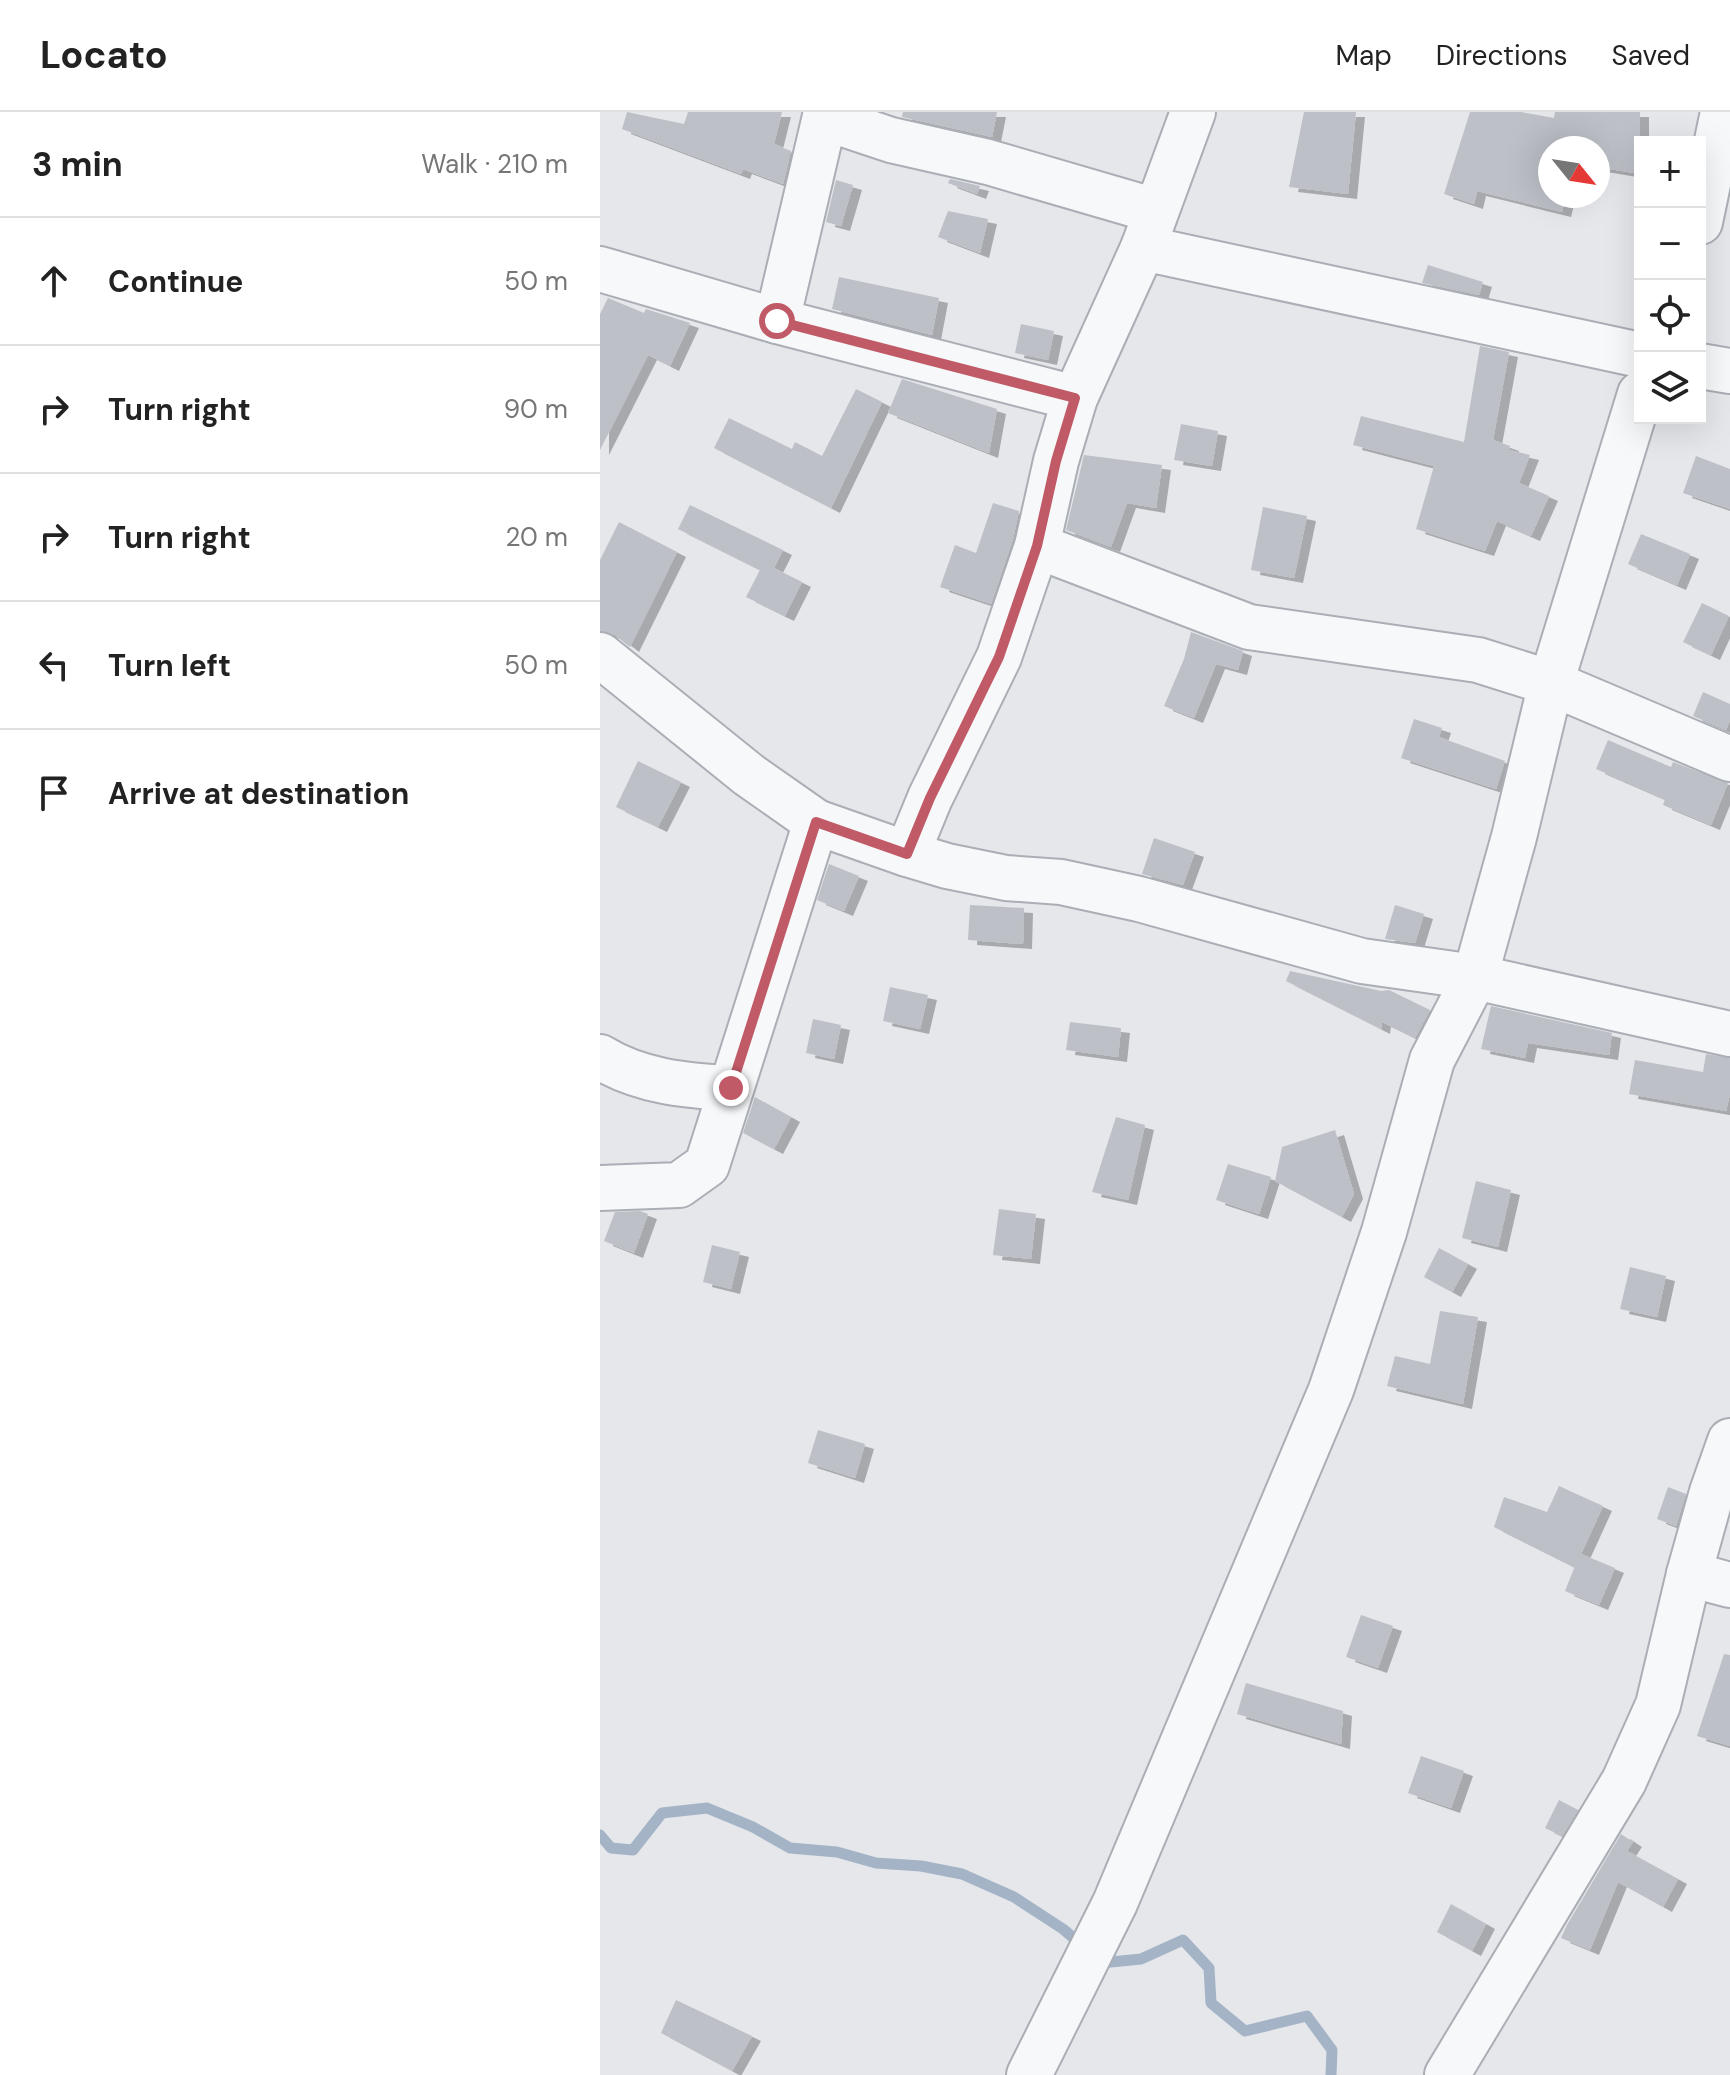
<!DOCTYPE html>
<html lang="en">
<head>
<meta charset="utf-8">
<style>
  body { margin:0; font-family:"DM Sans",sans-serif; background:#f2f2f2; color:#222 }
  .controls { position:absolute; right:24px; top:24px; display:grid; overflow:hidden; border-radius:0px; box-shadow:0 8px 32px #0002 }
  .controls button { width:72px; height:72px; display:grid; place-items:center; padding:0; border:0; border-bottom:2px solid #e0e0e0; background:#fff; color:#222; font:40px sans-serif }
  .compass { position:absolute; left:938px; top:24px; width:72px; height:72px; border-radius:50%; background:#fff; box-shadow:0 8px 32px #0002; rotate:120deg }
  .stop { position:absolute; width:24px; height:24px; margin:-18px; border:6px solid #c05a66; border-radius:50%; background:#fff }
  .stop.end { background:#c05a66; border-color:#fff; box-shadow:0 2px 8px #0008 }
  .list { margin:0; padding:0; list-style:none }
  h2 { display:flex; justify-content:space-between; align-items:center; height:104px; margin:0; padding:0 32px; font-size:34px }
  h2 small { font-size:26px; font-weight:400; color:#767676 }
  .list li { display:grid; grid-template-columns:52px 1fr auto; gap:24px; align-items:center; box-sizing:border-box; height:128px; padding:0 32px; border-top:2px solid #e0e0e0 }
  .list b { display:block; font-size:30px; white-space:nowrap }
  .list em { font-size:26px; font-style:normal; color:#767676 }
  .icon { flex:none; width:44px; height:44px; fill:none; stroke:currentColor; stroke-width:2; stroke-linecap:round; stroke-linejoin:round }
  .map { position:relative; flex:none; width:1130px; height:1963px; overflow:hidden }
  header { display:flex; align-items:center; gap:48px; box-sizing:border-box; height:112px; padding:0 40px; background:#fff; border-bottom:2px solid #e0e0e0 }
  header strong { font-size:38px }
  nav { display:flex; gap:44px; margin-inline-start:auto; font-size:28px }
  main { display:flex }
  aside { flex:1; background:#fff }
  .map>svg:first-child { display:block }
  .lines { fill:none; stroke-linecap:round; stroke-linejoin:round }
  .stream { stroke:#a4b4c6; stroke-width:11 }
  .building { fill:#bdc0c7; filter:url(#shadow) }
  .street-casing { stroke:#aaaeb5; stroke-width:48 }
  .street { stroke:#f7f8fa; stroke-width:44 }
  .route { stroke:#c05a66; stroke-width:10 }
</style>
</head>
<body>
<header>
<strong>Locato</strong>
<nav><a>Map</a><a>Directions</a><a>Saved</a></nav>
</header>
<main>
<aside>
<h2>3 min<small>Walk · 210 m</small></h2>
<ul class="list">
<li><svg class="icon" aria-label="ahead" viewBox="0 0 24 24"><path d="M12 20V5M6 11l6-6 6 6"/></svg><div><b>Continue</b></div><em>50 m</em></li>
<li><svg class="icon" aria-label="right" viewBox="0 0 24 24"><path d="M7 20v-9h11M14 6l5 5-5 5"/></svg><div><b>Turn right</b></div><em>90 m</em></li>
<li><svg class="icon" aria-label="right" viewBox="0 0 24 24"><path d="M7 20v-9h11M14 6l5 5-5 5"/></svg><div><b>Turn right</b></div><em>20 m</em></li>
<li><svg class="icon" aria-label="left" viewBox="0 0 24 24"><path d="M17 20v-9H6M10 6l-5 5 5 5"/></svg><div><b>Turn left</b></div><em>50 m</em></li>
<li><svg class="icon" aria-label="arrive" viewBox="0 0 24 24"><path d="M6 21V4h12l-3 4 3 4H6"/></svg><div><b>Arrive at destination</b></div></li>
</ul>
</aside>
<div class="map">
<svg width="1130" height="1963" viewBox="0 0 1130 1963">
  <defs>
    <filter id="shadow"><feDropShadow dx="9" dy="5" stdDeviation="0" flood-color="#0004"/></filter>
  </defs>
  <rect width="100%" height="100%" fill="#e5e7eb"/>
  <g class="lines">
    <!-- stream -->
    <g class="stream">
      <path d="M 0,1723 L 11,1736 L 33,1738 L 62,1701 L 107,1696 L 153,1715 L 190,1736 L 237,1740 L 276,1751 L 321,1754 L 362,1762 L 414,1785 L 463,1817 L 484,1835"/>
      <path d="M 497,1847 L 501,1851 L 541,1847 L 583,1828 L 609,1856 L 611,1891 L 645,1919 L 707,1904 L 732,1938 L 731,1963"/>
    </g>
  </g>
  <!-- building -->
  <g class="building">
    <path d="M 27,0 L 84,12 L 88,0 L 182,0 L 174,32 L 191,39 L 183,72 L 143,57 L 141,62 L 22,17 Z"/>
    <path d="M 303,0 L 397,0 L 392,25 L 302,5 Z"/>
    <path d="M 704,0 L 756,0 L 748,82 L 689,75 Z"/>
    <path d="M 870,0 L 921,0 L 954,6 L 955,0 L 1040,0 L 1040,62 L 998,55 L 998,36 L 950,36 L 950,84 L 966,84 L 962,100 L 877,79 L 874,92 L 844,82 Z"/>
    <path d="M 350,67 L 380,74 L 377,82 L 348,71 Z"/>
    <path d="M 236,68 L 253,73 L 241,114 L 226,110 Z"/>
    <path d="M 348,99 L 388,107 L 380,141 L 338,125 Z"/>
    <path d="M 828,153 L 883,170 L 879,183 L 822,171 Z"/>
    <path d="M 239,165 L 339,186 L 332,223 L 232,197 Z"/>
    <path d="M 8,186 L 44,201 L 46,197 L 90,211 L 70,254 L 48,243 L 0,338 L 0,202 Z"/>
    <path d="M 421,212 L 454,219 L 448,248 L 415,241 Z"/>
    <path d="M 880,234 L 909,240 L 893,328 L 910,334 L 909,338 L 930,343 L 919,371 L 949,384 L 931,424 L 897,409 L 885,439 L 816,417 L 834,354 L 753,333 L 761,304 L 864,330 Z"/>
    <path d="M 302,267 L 397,297 L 389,341 L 288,301 Z"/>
    <path d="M 256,277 L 282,290 L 231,396 L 114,336 L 129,306 L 192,337 L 195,330 L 222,344 Z"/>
    <path d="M 581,312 L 618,319 L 612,354 L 574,348 Z"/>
    <path d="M 484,343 L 562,353 L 556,396 L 527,391 L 511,435 L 466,418 Z"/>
    <path d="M 1096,344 L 1130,357 L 1130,397 L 1083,381 Z"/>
    <path d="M 393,391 L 419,399 L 413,427 L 391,492 L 340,475 L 355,433 L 376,441 Z"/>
    <path d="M 90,393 L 183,438 L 174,456 L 202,470 L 185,504 L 146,485 L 160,458 L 78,417 Z"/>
    <path d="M 663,395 L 707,404 L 694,466 L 651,458 Z"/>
    <path d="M 19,410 L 77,440 L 30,535 L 15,523 L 0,519 L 0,448 Z"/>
    <path d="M 1041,422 L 1090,442 L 1077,473 L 1028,452 Z"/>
    <path d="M 1102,491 L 1129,504 L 1111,543 L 1083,530 Z"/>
    <path d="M 591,520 L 643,539 L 638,558 L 616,552 L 594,606 L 564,594 L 584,547 Z"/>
    <path d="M 1103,580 L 1130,592 L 1130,608 L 1126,618 L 1093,604 Z"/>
    <path d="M 814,607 L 842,616 L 839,625 L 905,649 L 896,677 L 801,646 Z"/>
    <path d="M 1008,628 L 1071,655 L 1073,650 L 1128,671 L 1111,713 L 1063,693 L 1065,687 L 996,657 Z"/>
    <path d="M 38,649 L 81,670 L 58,715 L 16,695 Z"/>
    <path d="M 554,726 L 595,740 L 583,773 L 542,762 Z"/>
    <path d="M 229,752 L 259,764 L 244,799 L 217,788 Z"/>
    <path d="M 370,793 L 424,796 L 423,832 L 368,828 Z"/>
    <path d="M 795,793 L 824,802 L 815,831 L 785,827 Z"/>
    <path d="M 690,859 L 781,879 L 789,878 L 830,898 L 815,926 L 782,910 L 781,917 L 686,869 Z"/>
    <path d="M 290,875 L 328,883 L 320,917 L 283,909 Z"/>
    <path d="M 891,894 L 1012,921 L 1009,943 L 928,931 L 925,946 L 881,937 Z"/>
    <path d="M 213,907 L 241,913 L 234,947 L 206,941 Z"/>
    <path d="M 470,910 L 521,916 L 518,945 L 466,938 Z"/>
    <path d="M 1106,942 L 1130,946 L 1130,982 L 1126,999 L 1029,982 L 1035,948 L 1103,960 Z"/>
    <path d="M 155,985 L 191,1005 L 174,1037 L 143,1021 Z"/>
    <path d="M 516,1005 L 545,1013 L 528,1088 L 492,1080 Z"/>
    <path d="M 735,1018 L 754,1082 L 742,1105 L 675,1069 L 682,1035 Z"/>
    <path d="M 628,1052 L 671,1065 L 659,1102 L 616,1088 Z"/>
    <path d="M 876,1069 L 911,1078 L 898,1135 L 862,1126 Z"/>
    <path d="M 399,1097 L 436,1102 L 431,1147 L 393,1143 Z"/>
    <path d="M 40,1099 L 48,1102 L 34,1141 L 4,1129 L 15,1100 Z"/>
    <path d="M 112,1133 L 140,1140 L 131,1177 L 103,1170 Z"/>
    <path d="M 839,1136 L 868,1152 L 852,1180 L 824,1165 Z"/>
    <path d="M 1030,1155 L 1066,1164 L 1057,1205 L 1020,1197 Z"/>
    <path d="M 840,1199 L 878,1205 L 863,1292 L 787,1274 L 795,1244 L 830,1252 Z"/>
    <path d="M 218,1318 L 265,1332 L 255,1366 L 208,1351 Z"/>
    <path d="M 959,1374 L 1003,1394 L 981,1442 L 1015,1456 L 999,1493 L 965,1479 L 979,1444 L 974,1455 L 894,1415 L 904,1385 L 947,1400 Z"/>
    <path d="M 1068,1375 L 1086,1382 L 1076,1414 L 1057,1407 Z"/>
    <path d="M 761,1503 L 793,1514 L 778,1556 L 746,1545 Z"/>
    <path d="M 1124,1542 L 1130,1543 L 1130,1634 L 1097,1624 Z"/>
    <path d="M 646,1571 L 743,1599 L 741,1632 L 637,1602 Z"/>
    <path d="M 821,1644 L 864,1659 L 851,1696 L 808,1681 Z"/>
    <path d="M 959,1688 L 978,1698 L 962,1724 L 945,1716 Z"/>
    <path d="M 1021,1722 L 1033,1730 L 1027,1739 L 1078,1767 L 1063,1795 L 1018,1770 L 990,1838 L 961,1826 L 967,1813 Z"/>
    <path d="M 851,1792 L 886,1812 L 872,1839 L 837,1820 Z"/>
    <path d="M 76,1888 L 152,1924 L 132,1959 L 61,1921 Z"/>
  </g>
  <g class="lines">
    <!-- street casing -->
    <g class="street-casing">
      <g id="street">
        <path d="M 225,6 L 291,28 L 388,50 L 556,99"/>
        <path d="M 1100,110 L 1123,0"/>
        <path d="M 543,136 L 1040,243"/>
        <path d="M 0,157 L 177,209 L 475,286"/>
        <path d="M 177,209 L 226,0"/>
        <path d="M 1100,254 L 1130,259"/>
        <path d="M 437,434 L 649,515 L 878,548 L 951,571 L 1130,647"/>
        <path d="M 0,543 L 149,663 L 216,710 L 307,742 L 347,754 L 406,766 L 461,770 L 539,787 L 762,849 L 875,865 L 1130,922"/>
        <path d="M 307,742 L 330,686 L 399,545 L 437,434 L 456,349 L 475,286 L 543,136 L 593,0"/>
        <path d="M 0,945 C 39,969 85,974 131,976"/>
        <path d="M 0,1076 L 79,1073 L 107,1053 L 216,710"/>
        <path d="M 1089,1462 L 1130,1473"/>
        <path d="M 429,1963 L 515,1791 L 731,1278 L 784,1120 L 832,948 L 875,865 L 914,725 L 951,571 L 1040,282"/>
        <path d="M 847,1963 L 1024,1669 L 1058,1593 L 1089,1462 L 1112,1380 L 1130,1329"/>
      </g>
    </g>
    <!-- street -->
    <use href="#street" class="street"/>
  </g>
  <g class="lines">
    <!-- route -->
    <path class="route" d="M 131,976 L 216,710 L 307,742 L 330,686 L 399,545 L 437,434 L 456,349 L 475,286 L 177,209"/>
  </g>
</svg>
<div class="controls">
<button>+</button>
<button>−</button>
<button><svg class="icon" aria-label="locate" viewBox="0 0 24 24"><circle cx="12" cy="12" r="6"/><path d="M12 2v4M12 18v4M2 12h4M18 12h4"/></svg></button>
<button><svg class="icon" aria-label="layers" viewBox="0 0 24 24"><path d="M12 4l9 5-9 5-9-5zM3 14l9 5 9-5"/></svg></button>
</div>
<svg class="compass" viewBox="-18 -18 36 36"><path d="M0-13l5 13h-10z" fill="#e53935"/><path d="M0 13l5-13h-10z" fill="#767676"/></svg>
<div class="stop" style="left:177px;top:209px"></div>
<div class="stop end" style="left:131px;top:976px"></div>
</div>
</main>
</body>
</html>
